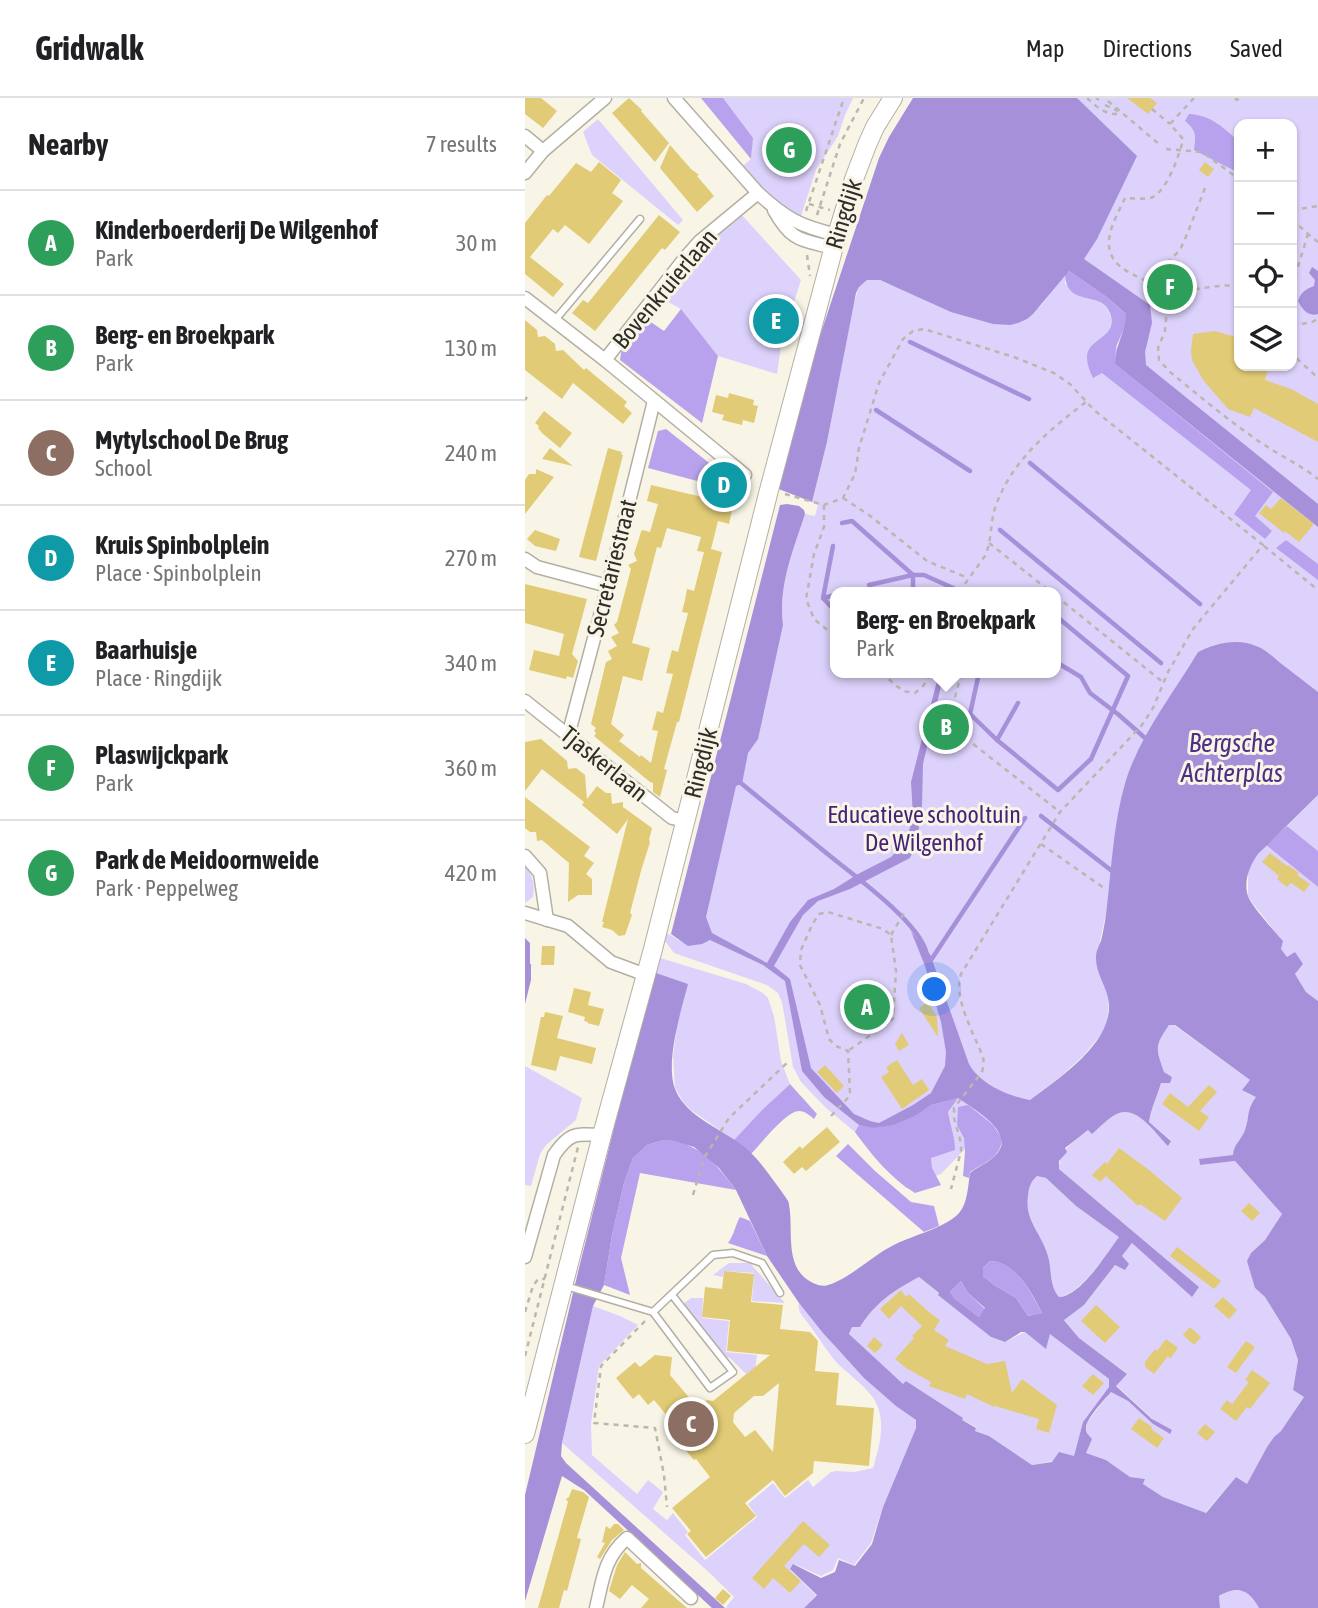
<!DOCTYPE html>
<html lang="en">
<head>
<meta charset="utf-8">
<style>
  body { margin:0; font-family:"Asap Condensed",sans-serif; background:#f2f2f2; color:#202124 }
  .controls { position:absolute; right:21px; top:21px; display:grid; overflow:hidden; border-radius:14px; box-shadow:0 2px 5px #0004 }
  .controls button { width:63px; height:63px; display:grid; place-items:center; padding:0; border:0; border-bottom:2px solid #e0e0e0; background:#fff; color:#202124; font:35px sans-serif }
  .you { position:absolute; left:410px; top:892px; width:24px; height:24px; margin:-18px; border:5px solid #fff; border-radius:50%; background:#1a73e8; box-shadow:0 0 0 10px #1a73e833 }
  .badge { display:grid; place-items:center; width:46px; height:46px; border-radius:50%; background:#111827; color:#fff; font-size:23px; font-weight:700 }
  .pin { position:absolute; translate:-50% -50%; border:4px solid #fff; box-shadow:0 2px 7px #0006 }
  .popup { position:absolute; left:305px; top:489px; width:231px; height:91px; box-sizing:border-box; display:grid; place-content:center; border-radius:14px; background:#fff; filter:drop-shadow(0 2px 5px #0005); font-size:23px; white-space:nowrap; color:#757577 }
  .popup b { font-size:26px; color:#202124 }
  .popup::after { content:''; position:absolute; left:50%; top:100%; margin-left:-14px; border:14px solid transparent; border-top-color:#fff }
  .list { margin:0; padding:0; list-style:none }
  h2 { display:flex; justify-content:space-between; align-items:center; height:91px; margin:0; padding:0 28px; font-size:30px }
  h2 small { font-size:23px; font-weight:400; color:#757577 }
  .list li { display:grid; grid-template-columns:46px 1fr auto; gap:21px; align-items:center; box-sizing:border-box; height:105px; padding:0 28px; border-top:2px solid #e0e0e0 }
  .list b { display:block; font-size:26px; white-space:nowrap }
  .list p { margin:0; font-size:23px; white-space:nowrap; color:#757577 }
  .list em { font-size:23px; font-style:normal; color:#757577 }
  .icon { flex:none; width:38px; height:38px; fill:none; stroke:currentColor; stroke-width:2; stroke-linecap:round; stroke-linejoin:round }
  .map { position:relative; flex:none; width:793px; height:1510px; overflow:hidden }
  header { display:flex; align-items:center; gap:42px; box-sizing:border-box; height:98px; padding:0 35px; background:#fff; border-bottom:2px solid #e0e0e0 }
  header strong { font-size:33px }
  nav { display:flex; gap:38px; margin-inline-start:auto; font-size:24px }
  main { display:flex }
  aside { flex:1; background:#fff }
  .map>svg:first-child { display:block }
  .green { fill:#ddd2fb; fill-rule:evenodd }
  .forest { fill:#b8a2ed }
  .water { fill:#a690da; fill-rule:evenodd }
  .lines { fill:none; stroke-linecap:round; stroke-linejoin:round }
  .stream { stroke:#a690da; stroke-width:4.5 }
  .building { fill:#e1cb76; fill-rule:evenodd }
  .lane-casing { stroke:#b3afa3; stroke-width:9 }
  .street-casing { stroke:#b3afa3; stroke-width:15 }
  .secondary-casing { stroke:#b3afa3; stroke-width:20 }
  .path { stroke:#bab7ac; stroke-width:2.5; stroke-dasharray:5 5; stroke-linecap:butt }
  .lane { stroke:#fff; stroke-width:6 }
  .street { stroke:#fff; stroke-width:12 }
  .secondary { stroke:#fff; stroke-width:18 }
  .labels { text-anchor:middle; stroke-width:6; stroke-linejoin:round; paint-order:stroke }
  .street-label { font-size:24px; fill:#2f2d28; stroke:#f8f5e7 }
  .park-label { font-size:24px; fill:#462379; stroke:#f8f5e7 }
  .water-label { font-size:26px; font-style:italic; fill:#4f2e85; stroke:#f8f5e7 }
</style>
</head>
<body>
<header>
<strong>Gridwalk</strong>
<nav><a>Map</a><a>Directions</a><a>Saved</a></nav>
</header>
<main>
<aside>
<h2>Nearby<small>7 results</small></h2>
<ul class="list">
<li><span class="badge" style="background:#2e9e5b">A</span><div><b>Kinderboerderij De Wilgenhof</b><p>Park</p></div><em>30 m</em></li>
<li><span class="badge" style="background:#2e9e5b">B</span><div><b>Berg- en Broekpark</b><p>Park</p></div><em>130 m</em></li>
<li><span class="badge" style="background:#8d6e63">C</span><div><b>Mytylschool De Brug</b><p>School</p></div><em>240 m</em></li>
<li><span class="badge" style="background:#0f9aa8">D</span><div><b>Kruis Spinbolplein</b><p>Place · Spinbolplein</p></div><em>270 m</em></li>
<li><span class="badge" style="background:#0f9aa8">E</span><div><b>Baarhuisje</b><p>Place · Ringdijk</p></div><em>340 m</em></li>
<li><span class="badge" style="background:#2e9e5b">F</span><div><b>Plaswijckpark</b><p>Park</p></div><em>360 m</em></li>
<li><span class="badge" style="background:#2e9e5b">G</span><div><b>Park de Meidoornweide</b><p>Park · Peppelweg</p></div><em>420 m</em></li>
</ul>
</aside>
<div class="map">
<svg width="793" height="1510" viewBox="0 0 793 1510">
  <rect width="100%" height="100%" fill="#f8f5e7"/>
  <!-- green -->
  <g class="green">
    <path d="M 180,0 L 328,0 L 320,17 L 313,38 L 291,72 L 275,121 C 253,106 235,88 218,68 L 226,61 L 227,52 Z"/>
    <path d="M 401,0 L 793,0 L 793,418 L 597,262 L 612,216 ZM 714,26 L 767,26 L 767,268 L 714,268 Z"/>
    <path d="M 73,21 L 158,122 L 153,127 L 67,57 L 58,34 Z"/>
    <path d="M 215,115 L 276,182 L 257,241 L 252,276 L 193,258 L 156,211 L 136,200 L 169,157 Z"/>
    <path d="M 540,176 L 540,186 L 578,206 C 588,216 589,227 580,238 L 793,428 L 793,594 L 779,584 L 701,545 L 689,547 L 673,554 L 628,625 L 604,674 L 593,721 L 581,816 L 575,843 L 584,903 L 582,924 L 579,933 L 558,958 L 535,979 L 505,1002 L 490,999 L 416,1076 L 381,1090 L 349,1059 L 330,1034 L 301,1010 L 276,984 L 268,969 L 257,904 L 253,895 L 242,887 L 149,855 L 140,843 L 140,834 L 157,844 L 258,527 C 253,488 268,453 280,416 L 290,418 L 293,407 L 287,404 L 302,344 L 328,208 L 334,189 L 342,182 L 354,182 L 371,189 L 502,221 L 517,206 ZM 311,494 L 531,494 L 531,575 L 311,575 Z"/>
    <path d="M 793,697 L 793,753 L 762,728 Z"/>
    <path d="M 741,747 L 793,789 L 793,903 L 781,894 L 770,876 L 778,866 L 762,860 L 756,851 L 757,843 L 723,799 L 723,774 L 726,765 Z"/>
    <path d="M 0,768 C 8,778 10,786 8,799 L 0,805 Z"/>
    <path d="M 132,859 L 221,886 L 238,895 L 243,900 L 249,918 L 256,963 L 265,986 L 237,1012 L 209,1042 L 166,1012 L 159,1005 L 150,990 L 148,958 L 151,935 L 128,874 Z"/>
    <path d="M 644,927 L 649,927 L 725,982 L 731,999 C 722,1013 725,1018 720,1032 C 717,1041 708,1047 708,1058 L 674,1062 L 675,1067 L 710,1063 L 757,1116 L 740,1142 L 726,1155 L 730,1190 L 740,1199 L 766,1241 L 773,1262 L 768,1292 L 779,1299 L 756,1333 L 749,1339 L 742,1349 L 722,1387 L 711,1379 L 680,1415 L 638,1399 L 618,1386 L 620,1381 L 605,1379 L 581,1362 L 561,1355 L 563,1337 L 561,1330 L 562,1324 L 586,1294 L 603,1303 L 628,1326 L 644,1336 L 591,1287 L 601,1275 L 554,1240 L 539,1221 L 559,1207 L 590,1167 L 600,1171 L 597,1158 L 608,1144 L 667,1198 L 674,1189 L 534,1071 C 535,1051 549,1043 563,1032 L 567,1035 C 575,1029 584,1019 594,1015 C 613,1008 631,1035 643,1047 L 646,1042 L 624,1024 C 626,1010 632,999 636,985 L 647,979 L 639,974 C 631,950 629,949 644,927 Z"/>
    <path d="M 0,968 L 57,1000 L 51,1022 L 21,1047 L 15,1056 L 6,1088 L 0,1087 Z"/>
    <path d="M 512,1078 L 521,1080 L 551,1108 L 595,1139 C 582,1155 554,1198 534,1199 C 524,1188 527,1171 523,1158 C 518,1144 508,1132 503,1118 C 499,1106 501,1086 512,1078 Z"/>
    <path d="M 204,1165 L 225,1165 L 260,1205 L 227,1203 L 229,1175 L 199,1173 L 198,1179 L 188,1177 Z"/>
    <path d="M 394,1179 L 466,1239 L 480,1244 L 500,1234 L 521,1250 L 525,1235 L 584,1281 L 585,1289 L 558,1324 L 549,1359 L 507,1367 L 464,1338 L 450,1333 L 451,1329 L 437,1322 L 437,1320 L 381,1283 L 378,1287 L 324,1236 L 327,1229 L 335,1229 C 351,1204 368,1193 394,1179 Z"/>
    <path d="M 166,1200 L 178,1200 L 177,1220 L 204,1223 L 201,1254 L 232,1257 L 230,1273 L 225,1273 L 221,1276 L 205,1260 L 200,1259 L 158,1206 Z"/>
    <path d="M 274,1205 C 309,1248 344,1290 391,1322 L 391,1330 L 358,1409 L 346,1445 L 329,1467 L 313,1460 L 308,1472 L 296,1478 L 269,1466 L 265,1472 L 291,1497 L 279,1510 L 202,1510 L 201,1509 L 209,1499 L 186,1476 L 37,1345 L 68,1208 L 95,1218 L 113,1227 L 74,1268 L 66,1326 L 67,1357 L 112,1396 L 123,1382 L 138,1394 L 128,1411 L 142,1422 L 148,1415 L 163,1434 L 160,1437 L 180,1462 L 232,1419 L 223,1406 L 248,1385 L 260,1400 L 283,1382 L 288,1389 L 306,1374 L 311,1373 L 329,1374 L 348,1370 C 355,1347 363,1318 346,1297 C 337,1286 325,1277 314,1267 C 303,1255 295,1241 285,1228 C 279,1219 272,1215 274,1205 Z"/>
    <path d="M 718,1492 L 729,1500 L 734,1510 L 695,1510 L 694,1499 L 703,1493 Z"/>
  </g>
  <!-- forest -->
  <g class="forest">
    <path d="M 176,0 L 198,0 L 228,40 L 226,61 Z"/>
    <path d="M 664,16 C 686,17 699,30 714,44 L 714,73 L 710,73 L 669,52 C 671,38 672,33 660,23 Z"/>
    <path d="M 544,173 L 583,200 L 601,216 L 601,226 L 591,249 L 590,266 L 748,394 L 730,418 L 747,433 L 740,441 L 709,416 L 726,392 L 577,275 L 568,280 C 565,273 562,267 562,259 C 562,240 594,240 585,215 C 577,192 541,210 540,176 Z"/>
    <path d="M 156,211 L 193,258 L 177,325 L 95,262 L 97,249 L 120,220 L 139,233 Z"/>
    <path d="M 141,331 L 202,379 L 195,389 L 123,370 L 133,333 Z"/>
    <path d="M 761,442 L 793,466 L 793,482 L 751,450 Z"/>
    <path d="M 762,728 L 793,753 L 793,789 L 741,747 Z"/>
    <path d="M 265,986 L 292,1016 L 289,1021 C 284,1017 280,1013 274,1013 C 261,1013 236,1046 226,1056 L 209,1042 L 237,1012 Z"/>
    <path d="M 433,1000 L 423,1014 C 425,1027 430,1039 430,1052 L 406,1060 L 407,1070 L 416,1087 L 390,1095 C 366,1081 347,1057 330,1034 L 334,1027 L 347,1030 L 392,1017 L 406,1007 Z"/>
    <path d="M 443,1007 L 468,1027 L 477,1040 C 476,1060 460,1064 445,1074 L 444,1080 L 438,1078 L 440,1054 L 439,1040 L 432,1027 L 433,1009 Z"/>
    <path d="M 139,1042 C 174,1044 191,1066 211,1092 L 115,1075 L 96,1160 L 105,1197 L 79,1187 L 87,1137 L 99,1085 L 108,1060 L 122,1047 Z"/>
    <path d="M 323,1046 L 350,1073 L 386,1104 L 409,1108 L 414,1128 L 399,1134 L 311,1058 Z"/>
    <path d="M 215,1119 L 225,1123 L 242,1158 L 203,1145 C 209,1137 210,1128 215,1119 Z"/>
    <path d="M 465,1163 C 491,1163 506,1195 517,1215 L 503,1218 L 491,1200 L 469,1187 L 458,1178 L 458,1170 Z"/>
    <path d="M 436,1183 L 443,1195 L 460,1211 L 454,1219 L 429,1200 L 425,1194 Z"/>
  </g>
  <!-- water -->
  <g class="water">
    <path d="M 388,0 L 552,0 L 612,58 L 572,141 L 559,161 L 625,207 L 627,225 L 620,254 L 621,267 L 793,406 L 793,429 L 590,266 C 590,246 601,234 601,216 L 583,200 L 544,173 L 508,216 L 502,221 L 493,225 L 485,227 L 468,226 L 426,214 L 355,182 L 342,182 L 334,189 L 331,195 L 302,344 L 287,404 L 251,390 L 277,292 L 354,60 L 364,39 Z"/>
    <path d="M 787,169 L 793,173 L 793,216 C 783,219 777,211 773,203 C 776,194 781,191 789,188 L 790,182 L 784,175 Z"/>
    <path d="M 262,406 L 274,408 L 279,412 L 280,416 C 268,453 253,488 258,527 L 233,641 L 223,655 L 217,686 L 211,688 L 181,819 L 187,835 L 242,865 L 265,824 L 283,802 L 309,791 L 333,776 L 366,759 L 381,744 L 388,718 L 386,684 L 414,575 L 419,575 L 398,666 L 397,707 L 392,744 L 385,760 L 325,791 L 293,803 L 278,817 L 249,868 L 265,881 L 286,970 L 329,1016 L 345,1023 L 354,1025 L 388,1007 L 406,995 L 420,968 L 421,954 L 416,924 L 400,868 L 386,833 L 405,856 L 444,966 C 455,986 483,998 505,1002 C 534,980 587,946 584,905 C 582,888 570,875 571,858 C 571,853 574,848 576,843 C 578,834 580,825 581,816 C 587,770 588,721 603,676 C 619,632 649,594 673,554 C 690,545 714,540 731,548 C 740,551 747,558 754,564 C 767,574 780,584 793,594 L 793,697 L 734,755 C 725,766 718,783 723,798 C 725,806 750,834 758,843 L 756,851 L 762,859 L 770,854 L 778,866 L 770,876 L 781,894 L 793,903 L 793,1510 L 734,1510 C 724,1491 712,1487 694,1498 L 695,1510 L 279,1510 L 292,1497 L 265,1471 L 268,1466 L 296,1480 L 310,1474 L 314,1462 L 330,1468 L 347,1446 L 358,1409 L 391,1330 L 391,1322 L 371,1308 L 339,1280 L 298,1235 L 274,1205 L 242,1158 L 211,1092 L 194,1070 L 169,1049 L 148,1043 L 139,1042 L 122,1047 L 108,1060 L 99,1085 L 87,1137 L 79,1187 L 68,1208 L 37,1345 L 36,1358 L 41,1365 L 200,1510 L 187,1510 L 59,1392 L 37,1378 L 0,1503 L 0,1397 L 53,1174 L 128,874 L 163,886 C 156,913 140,964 150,991 C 162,1021 201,1032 223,1052 C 236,1064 246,1079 257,1094 C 259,1098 264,1102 264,1107 C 269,1132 258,1171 288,1185 C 293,1187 298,1189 303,1187 C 324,1181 347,1158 367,1148 C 385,1138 421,1130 434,1115 C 443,1105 443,1087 445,1075 C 455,1067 470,1062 475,1051 C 485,1031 446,1009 433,1000 L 406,1007 L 392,1017 L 368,1027 L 347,1030 L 334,1027 L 299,999 L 277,973 L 260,883 L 238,867 L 185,842 L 177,846 L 163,848 L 146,836 L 255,407 ZM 644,927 L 650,927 L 725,982 L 717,992 L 731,999 C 721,1013 725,1018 720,1032 C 717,1041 708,1047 708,1057 L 674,1061 L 675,1067 L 710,1063 L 757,1116 L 740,1142 L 726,1155 L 722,1163 L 730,1190 L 740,1199 L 766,1241 L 773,1262 L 768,1292 L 779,1299 L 756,1333 L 749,1339 L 742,1349 L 722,1386 L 711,1379 L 681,1415 L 638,1399 L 618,1386 L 620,1381 L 605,1379 L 581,1362 L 561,1355 L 567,1341 C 564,1337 561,1336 561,1330 C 560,1322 580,1301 586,1294 L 603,1303 L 628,1326 L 645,1336 L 647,1332 L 627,1321 L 591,1288 L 602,1276 L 554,1240 L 539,1222 L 559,1207 L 590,1167 L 600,1172 L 604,1166 L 597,1158 L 607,1145 L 667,1199 L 674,1189 L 534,1071 L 534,1063 L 542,1054 L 540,1050 L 563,1032 L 567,1036 C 575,1029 584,1019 594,1015 C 613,1008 631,1036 643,1048 L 646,1043 L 624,1024 C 626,1010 632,999 636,985 L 645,985 L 647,979 L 639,974 C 631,950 629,949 644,927 ZM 512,1078 L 521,1080 L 551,1108 L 594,1139 C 582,1155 555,1199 534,1199 C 524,1188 527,1171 523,1158 C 516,1134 499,1123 503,1097 C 504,1089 506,1083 512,1078 ZM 465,1163 C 490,1163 507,1195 517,1215 L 503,1218 L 491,1200 L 469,1187 L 458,1178 L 458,1170 ZM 394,1179 L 414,1195 L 413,1197 L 466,1239 L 480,1244 L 496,1234 L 500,1234 L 521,1251 L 525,1236 L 584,1281 L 584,1289 L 558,1324 L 549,1358 L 534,1354 L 527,1364 L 507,1367 L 464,1338 L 450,1333 L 451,1330 L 437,1322 L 438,1320 L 381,1283 L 378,1286 L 324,1236 L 327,1229 L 335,1229 C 351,1204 368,1193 394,1179 ZM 436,1183 L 443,1195 L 460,1210 L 454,1219 L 429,1200 L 425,1194 Z"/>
    <path d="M 0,840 L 5,845 L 5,866 L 6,866 L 6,882 L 0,906 Z"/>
  </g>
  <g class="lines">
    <!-- stream -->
    <g class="stream">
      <path d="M 385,244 L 504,301"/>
      <path d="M 351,312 L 445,373"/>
      <path d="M 505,365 L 675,506"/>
      <path d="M 317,425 L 327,423 L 388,477 L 388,494"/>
      <path d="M 475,432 L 636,565"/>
      <path d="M 308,448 L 298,500 L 311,514"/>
      <path d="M 344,487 L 388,477 L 399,477 L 437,494"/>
      <path d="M 321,494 L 324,494"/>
      <path d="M 298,500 L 311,497"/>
      <path d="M 531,564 L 556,579 L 565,595 L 594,617 L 620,640"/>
      <path d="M 454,575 L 445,616 L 472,642"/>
      <path d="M 493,605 L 472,642 L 533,692 L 566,661 L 603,578 L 531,518"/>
      <path d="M 217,686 C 246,710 276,734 305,758 C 331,779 392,823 401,853"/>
      <path d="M 516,718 L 587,773"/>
      <path d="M 404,865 L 500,720"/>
    </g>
  </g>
  <!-- building -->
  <g class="building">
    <path d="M 0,0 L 16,0 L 32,13 L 18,30 L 0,16 Z"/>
    <path d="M 104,0 L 117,12 L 116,13 L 144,45 L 130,64 L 87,15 Z"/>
    <path d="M 602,0 L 625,0 L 632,5 L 623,16 Z"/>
    <path d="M 145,47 L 166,71 L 174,77 L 172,78 L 189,98 L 172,114 L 135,70 Z"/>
    <path d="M 74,64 L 96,82 L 87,95 L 98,103 L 64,146 L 40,127 L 33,135 L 28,131 L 5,159 L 39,186 L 28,199 L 0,176 L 0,125 L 22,97 L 24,98 L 51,65 L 66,74 Z"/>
    <path d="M 680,64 L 689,71 L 683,79 L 674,72 Z"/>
    <path d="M 134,117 L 155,134 L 140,152 L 137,150 L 70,233 L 47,215 L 58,202 L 63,205 Z"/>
    <path d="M 0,222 L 12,232 L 13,239 L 20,238 L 30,246 L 31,253 L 38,252 L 59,272 L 61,270 L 102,304 L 99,308 L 107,315 L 98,326 L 48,285 L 37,301 L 0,272 Z"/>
    <path d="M 690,233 L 714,240 L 714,268 L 744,268 L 740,282 L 766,291 L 793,306 L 793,344 L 729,310 L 725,319 L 703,311 L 678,282 L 667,262 L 666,252 L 668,236 Z"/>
    <path d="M 204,295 L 229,302 L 228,307 L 233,308 L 229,325 L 218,322 L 217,327 L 197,322 L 199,317 L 187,314 L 191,297 L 203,300 Z"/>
    <path d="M 19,313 L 47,335 L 35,350 L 17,335 L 13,330 L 14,328 L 10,325 Z"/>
    <path d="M 25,350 L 48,368 L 17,361 Z"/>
    <path d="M 83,350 L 97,354 L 96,356 L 98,357 L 71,463 L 54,459 Z"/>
    <path d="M 11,371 L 29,379 L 0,416 L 0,382 L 4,376 L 11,376 Z"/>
    <path d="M 126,387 L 207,406 L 208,408 L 204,426 L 193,423 L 186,451 L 197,454 L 154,624 L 152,624 L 139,671 L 142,672 L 135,699 L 128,694 L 128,685 L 125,684 L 69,638 L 71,635 L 69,633 L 71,630 L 66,626 L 81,564 L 87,561 L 83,553 L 92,548 L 86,539 L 94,535 L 89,527 L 92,524 L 106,471 L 103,467 L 112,463 L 109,456 L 116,434 L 117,432 L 125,434 L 133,406 L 122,403 ZM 142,430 L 176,439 L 172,453 L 179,454 L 169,493 L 162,491 L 160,502 L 157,514 L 163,515 L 153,554 L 147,552 L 144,563 L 141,575 L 148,576 L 138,615 L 132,613 L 127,632 L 133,633 L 126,665 L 116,657 L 115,659 L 94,643 L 99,637 L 86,626 L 98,578 L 117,583 L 125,550 L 107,545 L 132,449 L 136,450 Z"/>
    <path d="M 756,400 L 789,426 L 774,444 L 760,433 L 759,435 L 734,415 L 741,407 L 746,411 Z"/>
    <path d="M 10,432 L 35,441 L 31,453 L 10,448 L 2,441 Z"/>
    <path d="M 0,486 L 62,501 L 47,556 L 53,563 L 48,580 L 42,578 L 41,581 L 4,572 L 9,552 L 34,558 L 39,536 L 0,525 Z"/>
    <path d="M 16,641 L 42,663 L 43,671 L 51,670 L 60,677 L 62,701 L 72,688 L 81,695 L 86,695 L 87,706 L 98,704 L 98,709 L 127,730 L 124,742 L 125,744 L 116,773 L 105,815 L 107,817 L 100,837 L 94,838 L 87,832 L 77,829 L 79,824 L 77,824 L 103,721 L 92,736 L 57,707 L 59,704 L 17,671 L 0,693 L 0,644 Z"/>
    <path d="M 0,699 L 65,749 L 59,758 L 69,765 L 61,776 L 67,781 L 67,797 L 53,797 L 43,804 L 44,765 L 17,742 L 12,743 L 11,734 L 5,734 L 0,730 Z"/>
    <path d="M 745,755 L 762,768 L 763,767 L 774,775 L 772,777 L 785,786 L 779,794 L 766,785 L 762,789 L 752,781 L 754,778 L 737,764 Z"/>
    <path d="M 17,848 L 30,848 L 29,867 L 16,867 Z"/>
    <path d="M 49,890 L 66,894 L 63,907 L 79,911 L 74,928 L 62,925 L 63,924 L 59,923 L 60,919 L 43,914 Z"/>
    <path d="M 403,904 L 412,919 L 413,939 L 394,910 Z"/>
    <path d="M 20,914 L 38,918 L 32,940 L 71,950 L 67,966 L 35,958 L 31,973 L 6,967 L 16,919 L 19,919 Z"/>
    <path d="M 377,935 L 384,947 L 374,953 L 370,946 Z"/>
    <path d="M 372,962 L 388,987 L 397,981 L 404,992 L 377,1011 L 356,979 L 364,974 L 361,969 Z"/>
    <path d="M 300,967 L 319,988 L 312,995 L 292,974 Z"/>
    <path d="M 684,987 L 692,994 L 675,1013 L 684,1019 L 674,1033 L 637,1006 L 645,995 L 663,1009 Z"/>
    <path d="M 302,1029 L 315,1044 L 281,1073 L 277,1069 L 269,1076 L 258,1064 L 275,1048 L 277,1051 Z"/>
    <path d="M 594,1050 L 624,1072 L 657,1100 L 640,1123 L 615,1106 L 613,1108 L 581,1078 L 575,1084 L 567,1077 L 580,1064 L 582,1066 Z"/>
    <path d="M 724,1105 L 735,1115 L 727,1123 L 716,1113 Z"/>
    <path d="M 652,1149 L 696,1183 L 689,1191 L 645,1158 Z"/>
    <path d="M 199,1173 L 229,1176 L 226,1204 L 258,1207 L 255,1231 L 285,1234 L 293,1243 L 290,1273 L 314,1275 L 311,1307 L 349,1310 L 344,1368 L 289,1363 L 288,1375 L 260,1398 L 248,1382 L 220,1405 L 231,1418 L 181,1459 L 162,1436 L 166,1433 L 147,1410 L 185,1379 L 171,1361 L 169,1362 L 142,1330 L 148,1325 L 129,1302 L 123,1307 L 114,1296 L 108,1301 L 91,1280 L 110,1264 L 115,1269 L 130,1257 L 147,1259 L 145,1277 L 173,1310 L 182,1302 L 188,1303 L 245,1257 L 202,1253 L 205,1222 L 177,1219 L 180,1189 L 197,1191 ZM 254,1285 L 248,1354 L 230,1332 L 220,1339 L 208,1324 L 209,1315 L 229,1298 L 238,1298 Z"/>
    <path d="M 376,1192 L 381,1199 L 384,1196 L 405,1215 L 415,1222 L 409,1232 L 424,1242 L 420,1248 L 462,1266 L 480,1263 L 487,1295 L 497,1281 L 532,1307 L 524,1335 L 511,1331 L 514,1321 L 470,1308 L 469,1309 L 442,1296 L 440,1301 L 404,1288 L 406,1284 L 381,1270 L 370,1261 L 389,1240 L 387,1238 L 397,1228 L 376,1208 L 364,1221 L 355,1211 Z"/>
    <path d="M 698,1199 L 712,1212 L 704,1221 L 689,1208 Z"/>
    <path d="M 571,1207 L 595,1229 L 580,1245 L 556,1223 Z"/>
    <path d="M 665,1229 L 676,1239 L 669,1247 L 658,1237 Z"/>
    <path d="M 349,1239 L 358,1247 L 350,1255 L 342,1248 Z"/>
    <path d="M 641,1241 L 653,1250 L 645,1261 L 643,1258 L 629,1276 L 620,1269 L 620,1264 L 630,1251 L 632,1253 Z"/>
    <path d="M 721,1243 L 730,1249 L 711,1275 L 702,1269 Z"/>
    <path d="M 727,1272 L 745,1285 L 725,1311 L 722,1309 L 711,1323 L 695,1311 L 702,1302 L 707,1306 L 724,1284 L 720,1282 Z"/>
    <path d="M 568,1276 L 579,1285 L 568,1297 L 557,1288 Z"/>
    <path d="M 614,1320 L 627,1329 L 626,1331 L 639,1340 L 632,1350 L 606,1331 Z"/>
    <path d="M 680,1326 L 690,1334 L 682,1343 L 672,1335 Z"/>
    <path d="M 47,1391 L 58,1394 L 64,1399 L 52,1440 L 56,1441 L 42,1493 L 39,1492 L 34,1510 L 13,1510 L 43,1404 L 41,1401 L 44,1399 Z"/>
    <path d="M 278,1423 L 305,1447 L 294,1459 L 279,1446 L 259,1468 L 276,1483 L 265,1495 L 248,1480 L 239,1491 L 227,1480 Z"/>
    <path d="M 89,1426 L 93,1426 L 99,1432 L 87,1442 L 75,1461 L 72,1459 L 80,1445 L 77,1444 L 81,1428 L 85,1431 Z"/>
    <path d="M 100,1454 L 112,1466 L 116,1465 L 116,1470 L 162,1510 L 116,1510 L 124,1501 L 107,1487 L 95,1501 L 84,1493 L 92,1467 Z"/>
    <path d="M 198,1491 L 206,1498 L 198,1507 L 190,1500 Z"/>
  </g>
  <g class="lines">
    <!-- lane casing -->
    <g class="lane-casing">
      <g id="lane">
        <path d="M 30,222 L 115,121"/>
        <path d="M 41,1188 L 128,1214 L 185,1290 L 208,1274 L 147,1197"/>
        <path d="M 128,1214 L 188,1157 L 208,1155 L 237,1165 L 255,1195"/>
      </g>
    </g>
    <!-- street casing -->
    <g class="street-casing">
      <g id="street">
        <path d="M 149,0 L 233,95 C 261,121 275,128 312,137"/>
        <path d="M 0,38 L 18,53"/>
        <path d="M 0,75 L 18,53 L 80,0"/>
        <path d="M 249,112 C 267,144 275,141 308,150"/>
        <path d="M 0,200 L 80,262 L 220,377"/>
        <path d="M 80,262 L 160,160 L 175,143 L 233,95"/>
        <path d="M 0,461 L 12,469 L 83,488"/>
        <path d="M 0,603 L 147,720 L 161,723"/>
        <path d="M 43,638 L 83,488 L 129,303"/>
        <path d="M 0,758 L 15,775 L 22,822"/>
        <path d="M 0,815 L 43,828 L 86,864 L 121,877"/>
        <path d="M 0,1159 L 29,1057 C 45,1034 50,1036 77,1037"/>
        <path d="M 71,1510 C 78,1481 79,1460 102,1440 L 166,1500"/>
      </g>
    </g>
    <!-- secondary casing -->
    <g class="secondary-casing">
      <path id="secondary" d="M 0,1336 L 77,1037 L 128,851 L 244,392 L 312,137 L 329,81 L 342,47 L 350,29 L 368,0"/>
    </g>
    <!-- path -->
    <g class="path">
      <path d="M 562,0 C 572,9 582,19 597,15"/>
      <path d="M 571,0 L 574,2"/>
      <path d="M 669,0 L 645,26 L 658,41 C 655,56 642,92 628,99 C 621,102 608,100 600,100 C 590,122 571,150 597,170 C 604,175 613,179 621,183 L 639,178 L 651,191 C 672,194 692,185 714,188"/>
      <path d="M 710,0 L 712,2 L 714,0"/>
      <path d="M 583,3 L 634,46"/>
      <path d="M 580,7 L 593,13"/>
      <path d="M 627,11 L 645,26"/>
      <path d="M 641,51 L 677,54 L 714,81"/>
      <path d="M 680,90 L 663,134 L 655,152 L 642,165 L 639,178 L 642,210 L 640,233 L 633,250 L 634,262 L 645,274 C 672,296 699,319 728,339 C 749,355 773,365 793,381"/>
      <path d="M 284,106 L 305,112"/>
      <path d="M 767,112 L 793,108"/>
      <path d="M 281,113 L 319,0"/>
      <path d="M 292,117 L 315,46 L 339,0"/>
      <path d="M 767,121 L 783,136 L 793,144"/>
      <path d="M 282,157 L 285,178"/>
      <path d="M 767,188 L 783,136"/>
      <path d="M 767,228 L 787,224 L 793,221"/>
      <path d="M 767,252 L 769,258 L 793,280"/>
      <path d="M 0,302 L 2,299"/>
      <path d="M 260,396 L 299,407 L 318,400 L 330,376 L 334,350 L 354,285 L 378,241 L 388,233 L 399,231 L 489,259 L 529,275 L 545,286 L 569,312 L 738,447 L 668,531 L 643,574 L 628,610 L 617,627 L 535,714 L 436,876 C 428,900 449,936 458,959 L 459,966 L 457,974 L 429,1010 L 429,1020 L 436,1045 L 436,1053 L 426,1091"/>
      <path d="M 318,400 L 344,417 L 402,463 L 443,480"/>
      <path d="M 299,407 L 299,429 L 289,456 L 281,501 L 289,521 L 311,539"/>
      <path d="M 464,445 L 526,494"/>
      <path d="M 739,448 L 793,492"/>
      <path d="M 434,494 L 460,458 C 467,443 465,426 470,410 C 486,363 523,333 561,304"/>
      <path d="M 531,498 L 639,585"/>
      <path d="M 356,575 L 378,593 L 390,595 L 399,587 L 406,575"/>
      <path d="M 436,575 C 432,598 421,613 434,635 L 535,714"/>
      <path d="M 516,746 L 579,790"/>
      <path d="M 366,837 L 379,815"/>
      <path d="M 306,1018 L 322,1001 L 325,995 L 323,953 L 311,948 L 304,941 L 295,907 L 275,867 L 276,852 L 287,827 L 294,816 L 303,814 L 358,831 L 366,837 L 371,873 L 368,921 L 323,953"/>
      <path d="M 168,1097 L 179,1060 L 204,1020 L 264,963"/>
      <path d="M 0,1214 L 8,1188 L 13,1181 L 20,1181"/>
      <path d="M 120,1223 L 76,1268 L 69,1325 L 130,1330 L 139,1377 L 142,1409"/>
      <path d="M 0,1258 L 53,1049"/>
    </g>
    <!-- lane -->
    <use href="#lane" class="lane"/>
    <!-- street -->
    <use href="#street" class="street"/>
    <!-- secondary -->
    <use href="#secondary" class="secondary"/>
  </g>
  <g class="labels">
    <!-- street labels -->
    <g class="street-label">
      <text transform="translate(319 116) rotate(-73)" y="8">Ringdijk</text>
      <text transform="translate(140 191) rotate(-50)" y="8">Bovenkruierlaan</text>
      <text transform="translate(87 470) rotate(-76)" y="8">Secretariestraat</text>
      <text transform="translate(176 665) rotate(-76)" y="8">Ringdijk</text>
      <text transform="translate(79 666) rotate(39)" y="8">Tjaskerlaan</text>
    </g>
    <!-- park labels -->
    <g class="park-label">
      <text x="399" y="725">Educatieve schooltuin<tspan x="399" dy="28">De Wilgenhof</tspan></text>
    </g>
    <!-- water labels -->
    <g class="water-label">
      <text x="707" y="654">Bergsche<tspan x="707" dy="30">Achterplas</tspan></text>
    </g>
  </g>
</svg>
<div class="controls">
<button>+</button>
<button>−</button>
<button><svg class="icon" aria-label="locate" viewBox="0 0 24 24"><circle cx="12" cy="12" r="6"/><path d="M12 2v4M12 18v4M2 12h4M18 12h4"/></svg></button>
<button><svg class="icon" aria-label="layers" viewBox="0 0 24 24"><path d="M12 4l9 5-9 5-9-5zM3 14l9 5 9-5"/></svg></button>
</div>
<div class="you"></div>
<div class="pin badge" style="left:342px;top:909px;background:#2e9e5b">A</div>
<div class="pin badge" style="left:421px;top:629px;background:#2e9e5b">B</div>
<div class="popup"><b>Berg- en Broekpark</b>Park</div>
<div class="pin badge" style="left:166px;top:1326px;background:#8d6e63">C</div>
<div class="pin badge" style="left:199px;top:387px;background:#0f9aa8">D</div>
<div class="pin badge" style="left:251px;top:223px;background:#0f9aa8">E</div>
<div class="pin badge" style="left:645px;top:189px;background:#2e9e5b">F</div>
<div class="pin badge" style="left:264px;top:52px;background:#2e9e5b">G</div>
</div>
</main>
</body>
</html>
